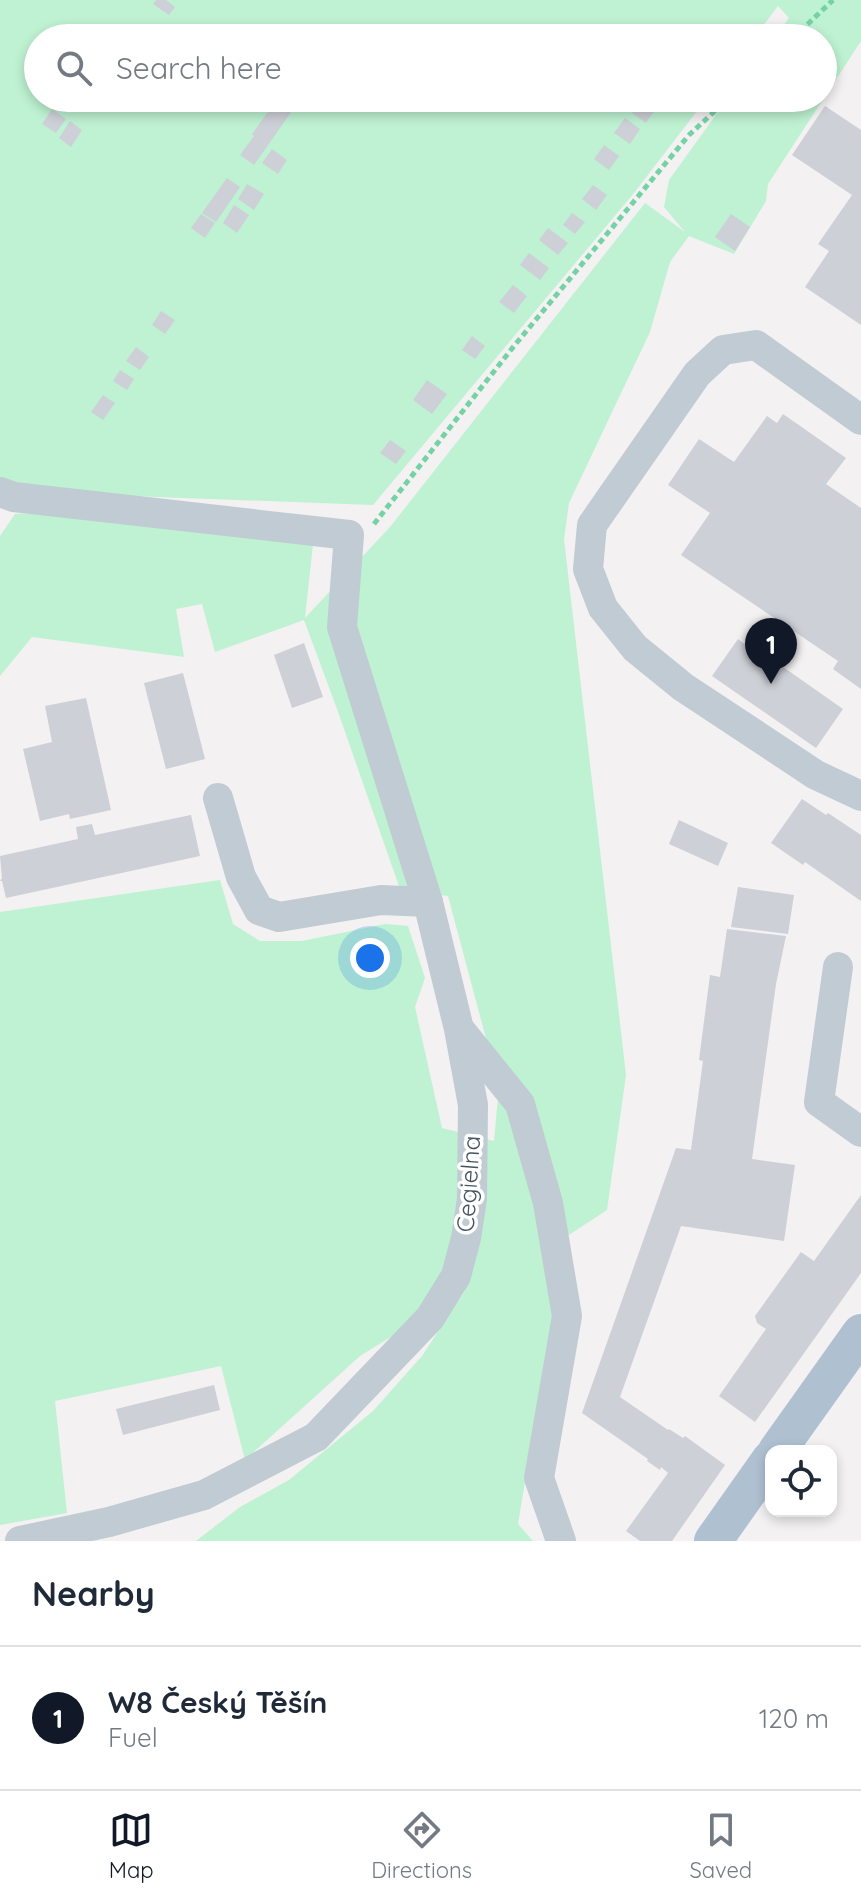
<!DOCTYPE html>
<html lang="en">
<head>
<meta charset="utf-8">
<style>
  body { margin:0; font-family:Quicksand,sans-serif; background:#f2f2f3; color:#1f2937 }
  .controls { position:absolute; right:24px; bottom:24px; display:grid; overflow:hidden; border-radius:16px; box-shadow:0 4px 12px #0003 }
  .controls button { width:72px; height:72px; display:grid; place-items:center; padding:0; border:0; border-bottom:2px solid #e0e1e3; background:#fff; color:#1f2937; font:40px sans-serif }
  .you { position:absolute; left:370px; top:958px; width:28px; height:28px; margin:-20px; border:6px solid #fff; border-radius:50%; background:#1a73e8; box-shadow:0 0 0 12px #1a73e833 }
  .badge { display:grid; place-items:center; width:52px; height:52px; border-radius:50%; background:#111827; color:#fff; font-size:26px; font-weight:700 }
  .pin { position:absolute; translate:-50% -66px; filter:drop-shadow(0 2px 4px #0008) }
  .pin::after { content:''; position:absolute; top:42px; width:28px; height:24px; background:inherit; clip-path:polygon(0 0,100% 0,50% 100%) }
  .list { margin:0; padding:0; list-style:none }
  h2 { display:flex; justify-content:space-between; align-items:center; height:104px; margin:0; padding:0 32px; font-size:34px }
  h2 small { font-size:26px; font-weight:400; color:#747a83 }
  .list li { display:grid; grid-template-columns:52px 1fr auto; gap:24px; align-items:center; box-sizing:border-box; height:144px; padding:0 32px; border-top:2px solid #e0e1e3 }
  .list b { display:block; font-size:30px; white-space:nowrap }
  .list p { margin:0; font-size:26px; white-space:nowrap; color:#747a83 }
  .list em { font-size:26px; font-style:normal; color:#747a83 }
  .icon { flex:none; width:44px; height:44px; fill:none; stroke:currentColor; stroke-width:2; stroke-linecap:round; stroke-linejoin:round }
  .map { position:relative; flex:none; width:861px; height:1541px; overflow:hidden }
  .search { position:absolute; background:#fff; box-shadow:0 4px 12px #0003; left:24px; right:24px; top:24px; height:88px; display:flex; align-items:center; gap:20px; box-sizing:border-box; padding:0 28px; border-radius:44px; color:#747a83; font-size:30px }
  .sheet { height:248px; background:#fff }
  nav { display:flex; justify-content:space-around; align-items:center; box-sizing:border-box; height:112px; border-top:2px solid #e0e1e3; background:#fff; font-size:22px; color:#747a83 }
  nav a { display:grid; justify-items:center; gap:4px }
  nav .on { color:#111827 }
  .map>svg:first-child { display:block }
  .green { fill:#bef2d2 }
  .building { fill:#cdd0d6 }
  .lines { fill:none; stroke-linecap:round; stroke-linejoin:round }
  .path { stroke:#74d3a4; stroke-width:5; stroke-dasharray:6 4; stroke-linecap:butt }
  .minor { stroke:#c1cbd3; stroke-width:30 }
  .major { stroke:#afc0d1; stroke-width:38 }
  .labels { text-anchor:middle; stroke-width:7; stroke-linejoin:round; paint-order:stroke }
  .street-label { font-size:24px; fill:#475460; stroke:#fff }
</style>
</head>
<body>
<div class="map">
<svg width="861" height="1541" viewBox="0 0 861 1541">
  <rect width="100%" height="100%" fill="#f3f1f1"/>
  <!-- green -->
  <path class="green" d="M 0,0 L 861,0 L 861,41 L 768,184 L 766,201 L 734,254 L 689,236 L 670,262 L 650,332 L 569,503 L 564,539 L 626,1075 L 607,1210 L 546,1250 L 555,1302 L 518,1524 L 533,1541 L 196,1541 L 240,1507 L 289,1480 L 373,1411 L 422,1356 L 465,1291 L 360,1356 L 245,1460 L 221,1366 L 55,1401 L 67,1513 L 0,1525 L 0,912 L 220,880 L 233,924 L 260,941 L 302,941 L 385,924 L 408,926 L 425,978 L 415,1007 L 442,1128 L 494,1141 L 499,1087 L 448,896 L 400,889 L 337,709 L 304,620 L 215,652 L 202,604 L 176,609 L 184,657 L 32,637 L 0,676 L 0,536 L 15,514 L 71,511 L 313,544 L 305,618 L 390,527 L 645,203 L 685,232 L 664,207 L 669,180 L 728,98 L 823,98 L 823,38 L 774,38 L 789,18 L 778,6 L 754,38 L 38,38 L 38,98 L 707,98 L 634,193 L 373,505 L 25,492 L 0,482 Z"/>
  <!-- building -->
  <g class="building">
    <path d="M 156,0 L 166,0 L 175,7 L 169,15 L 153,4 Z"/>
    <path d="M 277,99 L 292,111 L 254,165 L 240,155 L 254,136 L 252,134 Z"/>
    <path d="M 641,99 L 655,110 L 646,123 L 632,113 Z"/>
    <path d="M 825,106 L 861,130 L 861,325 L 805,287 L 829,251 L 818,244 L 852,195 L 792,155 Z"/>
    <path d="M 52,109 L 66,119 L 56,133 L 42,124 Z"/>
    <path d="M 625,118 L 640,129 L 630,144 L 614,133 Z"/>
    <path d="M 70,121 L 82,130 L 71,147 L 59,138 Z"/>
    <path d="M 604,145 L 619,156 L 609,170 L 594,159 Z"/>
    <path d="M 272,149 L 287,160 L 278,174 L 262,163 Z"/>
    <path d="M 227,178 L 240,187 L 216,222 L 202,213 Z"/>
    <path d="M 247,184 L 264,194 L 254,210 L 238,199 Z"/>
    <path d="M 593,185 L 607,195 L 596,210 L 582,199 Z"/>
    <path d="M 234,205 L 249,215 L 237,233 L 223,223 Z"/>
    <path d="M 572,213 L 585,222 L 575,234 L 563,225 Z"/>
    <path d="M 201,214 L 215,223 L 205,238 L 191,228 Z"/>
    <path d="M 731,214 L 750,227 L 735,251 L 715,237 Z"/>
    <path d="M 548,228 L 568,243 L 558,255 L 539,240 Z"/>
    <path d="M 529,253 L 549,268 L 540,280 L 520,265 Z"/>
    <path d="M 513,285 L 527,296 L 514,313 L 499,302 Z"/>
    <path d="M 161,311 L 175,320 L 165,334 L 152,325 Z"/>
    <path d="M 472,336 L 485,346 L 475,359 L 462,350 Z"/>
    <path d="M 136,347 L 149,357 L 140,370 L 126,361 Z"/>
    <path d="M 120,370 L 134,379 L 127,390 L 113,381 Z"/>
    <path d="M 427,380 L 447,394 L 432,414 L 413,400 Z"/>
    <path d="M 103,395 L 115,403 L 103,420 L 91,412 Z"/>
    <path d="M 783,414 L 846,458 L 826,484 L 861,508 L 861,689 L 833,669 L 838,661 L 681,555 L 710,513 L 668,485 L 699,439 L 734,462 L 767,416 L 777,423 Z"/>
    <path d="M 390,440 L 406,451 L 396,464 L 380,453 Z"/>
    <path d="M 738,639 L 747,646 L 749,643 L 843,709 L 816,748 L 712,676 Z"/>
    <path d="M 304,643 L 323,697 L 292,708 L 274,655 Z"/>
    <path d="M 183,673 L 205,759 L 166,769 L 144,683 Z"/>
    <path d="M 86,698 L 111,810 L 70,819 L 69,814 L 40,821 L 23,749 L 52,742 L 45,706 Z"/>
    <path d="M 802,799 L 826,815 L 828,813 L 861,835 L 861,901 L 805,862 L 803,865 L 771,843 Z"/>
    <path d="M 191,815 L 200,856 L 6,898 L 2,881 L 0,881 L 2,878 L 0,856 L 78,839 L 76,827 L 92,824 L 95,835 Z"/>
    <path d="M 679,820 L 728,843 L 718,866 L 669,844 Z"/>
    <path d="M 738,887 L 794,895 L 788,934 L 731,927 Z"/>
    <path d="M 727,929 L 786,936 L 776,984 L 752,1159 L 795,1165 L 784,1241 L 681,1226 L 620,1397 L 668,1430 L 669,1429 L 683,1438 L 685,1436 L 725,1465 L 672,1541 L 640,1541 L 626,1531 L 668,1473 L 661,1467 L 660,1470 L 647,1461 L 648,1459 L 582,1413 L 676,1148 L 691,1150 L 703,1061 L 699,1060 L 710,975 L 720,977 Z"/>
    <path d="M 861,1195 L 861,1273 L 755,1422 L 719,1396 L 766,1329 L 757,1323 L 755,1316 L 801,1252 L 814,1261 Z"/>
    <path d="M 214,1385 L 220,1410 L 123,1435 L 116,1409 Z"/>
  </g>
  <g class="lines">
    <!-- path -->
    <g class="path">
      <path d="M 793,38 L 833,0"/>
      <path d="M 374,524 L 514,346 L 689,135 L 729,98"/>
    </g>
    <!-- minor -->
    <g class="minor">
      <path d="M 861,420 L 756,345 L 723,350 L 697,374 L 592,525 L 588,569 L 603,608 L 635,648 L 683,687 L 816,775 L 861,796"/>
      <path d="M 0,492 L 14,497 L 349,535 L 342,627 L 428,902 L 459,1029 L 473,1105 L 472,1199 L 466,1238 L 456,1276 L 430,1318 L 316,1437 L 204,1495 L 109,1522 L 20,1541"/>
      <path d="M 218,798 L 241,877 L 259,910 L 279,917 L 381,900 L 428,902"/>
      <path d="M 838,967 L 819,1102 L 861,1132"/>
      <path d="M 461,1031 L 520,1104 L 548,1203 L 567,1316 L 539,1478 L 561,1541"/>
    </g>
    <!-- major -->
    <g class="major">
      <path d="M 777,1451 L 861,1333"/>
      <path d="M 713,1541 L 771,1459"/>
    </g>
  </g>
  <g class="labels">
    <!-- street labels -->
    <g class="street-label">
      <text transform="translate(469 1184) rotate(-86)" y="8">Cegielna</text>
    </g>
  </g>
</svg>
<div class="controls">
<button><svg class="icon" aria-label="locate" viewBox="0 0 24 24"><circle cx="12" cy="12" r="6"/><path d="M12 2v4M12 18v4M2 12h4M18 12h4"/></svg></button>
</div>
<div class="you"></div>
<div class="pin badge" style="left:771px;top:684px">1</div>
<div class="search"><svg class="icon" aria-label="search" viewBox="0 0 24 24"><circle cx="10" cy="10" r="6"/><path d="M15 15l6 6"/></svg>Search here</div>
</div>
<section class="sheet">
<h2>Nearby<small></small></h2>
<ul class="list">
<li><span class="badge">1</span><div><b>W8 Český Těšín</b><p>Fuel</p></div><em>120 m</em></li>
</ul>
</section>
<nav>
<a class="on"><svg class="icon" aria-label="map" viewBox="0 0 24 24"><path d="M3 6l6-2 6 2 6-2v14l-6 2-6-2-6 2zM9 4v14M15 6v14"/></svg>Map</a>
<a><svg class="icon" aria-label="directions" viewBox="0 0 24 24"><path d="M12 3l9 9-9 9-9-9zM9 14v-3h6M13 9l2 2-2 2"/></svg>Directions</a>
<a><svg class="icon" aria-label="saved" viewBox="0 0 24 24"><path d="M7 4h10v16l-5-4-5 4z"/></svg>Saved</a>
</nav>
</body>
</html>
